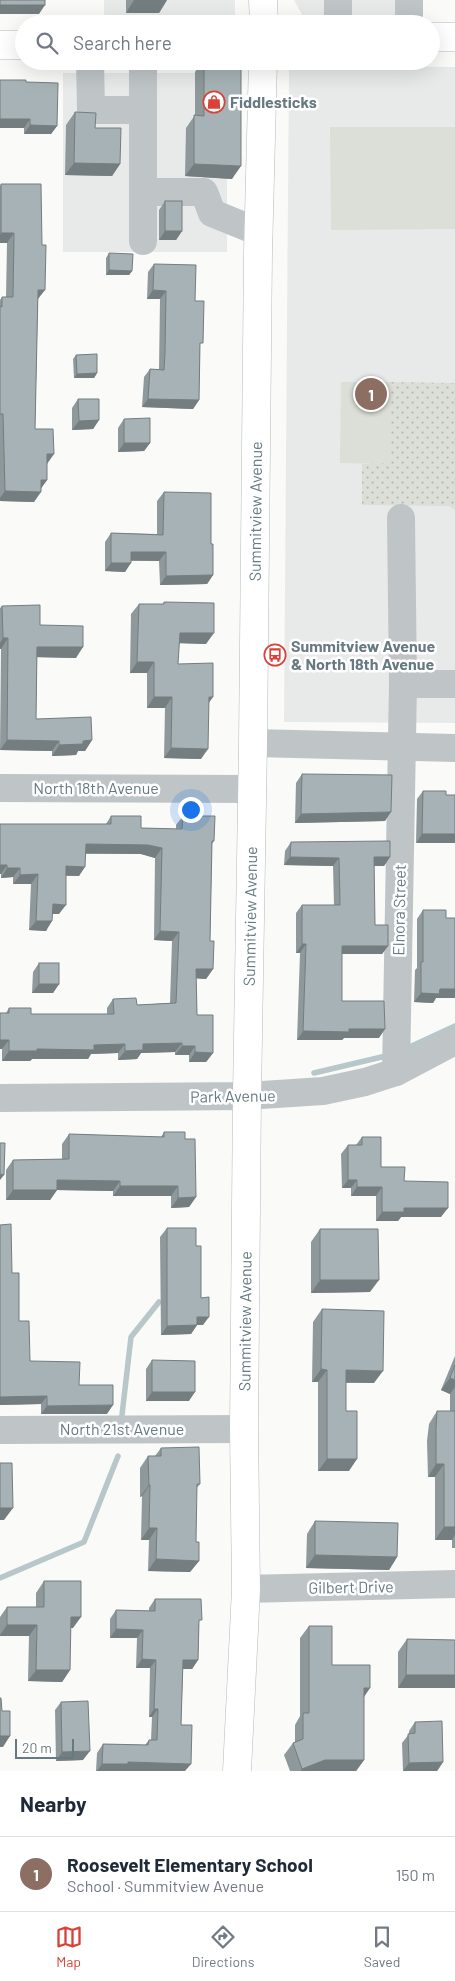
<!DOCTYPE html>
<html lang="en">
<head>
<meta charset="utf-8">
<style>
  body { margin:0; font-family:Barlow,sans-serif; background:#f6f6f7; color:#1f2937 }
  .scale { position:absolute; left:15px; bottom:12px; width:59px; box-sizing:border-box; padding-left:5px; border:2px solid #667a81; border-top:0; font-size:14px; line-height:18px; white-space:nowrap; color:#667a81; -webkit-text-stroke:4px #fff; paint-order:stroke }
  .you { position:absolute; left:190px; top:809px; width:18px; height:18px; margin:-12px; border:4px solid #fff; border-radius:50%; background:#1a73e8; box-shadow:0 0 0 8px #1a73e833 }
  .badge { display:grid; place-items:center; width:32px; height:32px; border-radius:50%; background:#da4138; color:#fff; font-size:16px; font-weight:700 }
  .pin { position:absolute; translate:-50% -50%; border:2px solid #fff; box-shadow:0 1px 5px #0006 }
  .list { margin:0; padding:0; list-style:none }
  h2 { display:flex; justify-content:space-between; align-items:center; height:65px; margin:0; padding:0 20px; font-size:21px }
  h2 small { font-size:16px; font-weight:400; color:#747a83 }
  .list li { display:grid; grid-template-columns:32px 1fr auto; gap:15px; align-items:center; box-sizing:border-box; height:75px; padding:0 20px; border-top:1px solid #e0e1e3 }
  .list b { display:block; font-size:19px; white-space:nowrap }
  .list p { margin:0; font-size:16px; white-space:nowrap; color:#747a83 }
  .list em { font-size:16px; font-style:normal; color:#747a83 }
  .icon { flex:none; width:28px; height:28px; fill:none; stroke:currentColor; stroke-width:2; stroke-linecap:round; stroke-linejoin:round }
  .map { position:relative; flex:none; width:455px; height:1771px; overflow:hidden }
  .search { position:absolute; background:#fff; box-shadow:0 5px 20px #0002; left:15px; right:15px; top:15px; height:55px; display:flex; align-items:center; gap:12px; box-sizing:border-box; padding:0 18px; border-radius:28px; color:#747a83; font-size:19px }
  .sheet { height:140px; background:#fff }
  nav { display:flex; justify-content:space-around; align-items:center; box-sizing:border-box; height:70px; border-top:1px solid #e0e1e3; background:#fff; font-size:14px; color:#747a83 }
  nav a { display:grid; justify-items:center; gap:2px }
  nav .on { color:#da4138 }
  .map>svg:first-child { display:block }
  .built { fill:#e8eae9 }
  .grass { fill:#dbdfd7 }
  .park { fill:url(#park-dots) }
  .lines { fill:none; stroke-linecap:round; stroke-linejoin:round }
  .stream { stroke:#b8c7c9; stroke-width:5.5 }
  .major-casing { stroke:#b3babc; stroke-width:29 }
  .minor { stroke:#bfc5c7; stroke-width:28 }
  .major { stroke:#fff; stroke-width:28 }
  .wall { fill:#8f999c }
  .shaded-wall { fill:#747d7f }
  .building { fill:#a6b2b5; stroke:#747d7f }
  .labels { text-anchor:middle; stroke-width:5; stroke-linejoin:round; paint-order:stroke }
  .poi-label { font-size:16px; font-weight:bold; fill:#667a81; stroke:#fff; text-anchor:start }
  .street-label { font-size:16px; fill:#667a81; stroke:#fff }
</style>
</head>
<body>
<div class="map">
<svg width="455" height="1771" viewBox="0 0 455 1771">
  <defs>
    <pattern id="park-dots" width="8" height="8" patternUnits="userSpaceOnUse" patternTransform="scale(1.25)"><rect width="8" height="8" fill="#dbdfd7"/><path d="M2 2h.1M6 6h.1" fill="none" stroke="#b5bab4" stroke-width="1.8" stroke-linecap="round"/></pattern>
  </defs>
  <rect width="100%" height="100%" fill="#fafaf8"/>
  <!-- built -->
  <g class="built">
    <rect x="104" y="0" width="131" height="17"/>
    <path d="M 294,0 L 422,0 L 422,19 L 304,18 Z"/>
    <path d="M 289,66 L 455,67 L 455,723 L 284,722 Z"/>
    <rect x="63" y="73" width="164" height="179"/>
  </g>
  <!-- grass -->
  <g class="grass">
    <path d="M 330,127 L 455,127 L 455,229 L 331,230 Z"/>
    <path d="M 341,382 L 389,382 L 389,464 L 340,463 Z"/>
  </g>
  <!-- park -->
  <path class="park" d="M 389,382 L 455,383 L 455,510 L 449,506 L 362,505 L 362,464 L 389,463 Z"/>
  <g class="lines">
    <!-- stream -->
    <g class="stream">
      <path d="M 403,1050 L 455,1026"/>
      <path d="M 314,1073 L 390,1055"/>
      <path d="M 122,1415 L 131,1337 L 159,1302"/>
      <path d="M 0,1578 L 84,1542 L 118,1456"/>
    </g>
    <!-- major casing -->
    <g class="major-casing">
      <g id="major">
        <path d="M 263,0 L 264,24"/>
        <path d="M 431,37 L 455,37"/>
        <path d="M 0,45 L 24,45"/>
        <path id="s1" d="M 237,1771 L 246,1589 L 244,1429 L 247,1096 L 253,743 L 258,253 L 263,61"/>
      </g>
    </g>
    <!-- minor -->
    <g class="minor">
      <path d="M 338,0 L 338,24"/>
      <path d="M 409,24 L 409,0"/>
      <path d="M 90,61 L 91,110 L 143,110 L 143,192 L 204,192 L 212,213 L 259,232"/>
      <path d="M 143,61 L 143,110"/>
      <path d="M 143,241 L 143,192"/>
      <path d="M 403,684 L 455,684"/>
      <path d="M 253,743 L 455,748"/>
      <path d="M 0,788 L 253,789"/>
      <path d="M 396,1072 L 403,684 L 401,518"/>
      <path d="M 0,1098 L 247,1096 L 323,1091 L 365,1082 L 396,1072 L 455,1041"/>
      <path d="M 0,1430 L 244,1429"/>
      <path d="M 246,1589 L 455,1584"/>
    </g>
    <!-- major -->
    <use href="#major" class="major"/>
  </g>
  <!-- wall -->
  <g class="wall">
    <path d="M 126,0 L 167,0 L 159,13 L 126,13 Z"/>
    <path d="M 202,61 L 238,61 L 232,179 L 185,176 L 186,128 L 195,115 L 195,72 Z"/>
    <path d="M 0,80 L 26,82 L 57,126 L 51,134 L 24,134 L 24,128 L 0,128 Z"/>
    <path d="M 75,112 L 95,128 L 120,164 L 112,176 L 65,175 L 66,125 Z"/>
    <path d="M 1,184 L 38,299 L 35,429 L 47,464 L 47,480 L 41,488 L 34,502 L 0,501 L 0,300 L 2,297 L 6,297 L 7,243 L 0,243 L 0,186 Z"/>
    <path d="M 165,201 L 182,231 L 176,240 L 159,240 L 159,210 Z"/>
    <path d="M 109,253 L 132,271 L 129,275 L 106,275 L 106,258 Z"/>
    <path d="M 154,264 L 195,301 L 200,346 L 199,400 L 193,409 L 142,407 L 144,377 L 150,369 L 159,369 L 160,299 L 147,299 L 148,272 Z"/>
    <path d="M 76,355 L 97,373 L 94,378 L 74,378 L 73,359 Z"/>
    <path d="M 78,399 L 99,420 L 93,429 L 72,430 L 72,408 Z"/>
    <path d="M 124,419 L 150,443 L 144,451 L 118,452 L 118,428 Z"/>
    <path d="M 164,492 L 211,544 L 213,575 L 207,584 L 160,585 L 159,561 L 131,561 L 125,572 L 105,571 L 105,542 L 111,533 L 157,534 L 157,501 Z"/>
    <path d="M 164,602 L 206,644 L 179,643 L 178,664 L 209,703 L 201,759 L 164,758 L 165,708 L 147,708 L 147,673 L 130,673 L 131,614 L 139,604 L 163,604 Z"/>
    <path d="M 2,606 L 40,625 L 76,658 L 37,657 L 36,719 L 92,740 L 85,751 L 78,751 L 76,755 L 52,756 L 52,751 L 0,750 L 1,649 L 0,649 L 0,608 Z"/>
    <path d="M 302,774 L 385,821 L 295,823 L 296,783 Z"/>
    <path d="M 423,791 L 446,795 L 455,795 L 416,843 L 417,799 Z"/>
    <path d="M 111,816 L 141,828 L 176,829 L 176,825 L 183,816 L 214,841 L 212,844 L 210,941 L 213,969 L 206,979 L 196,978 L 197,1015 L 213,1053 L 206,1062 L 189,1062 L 189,1055 L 175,1055 L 175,1052 L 141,1053 L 137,1059 L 118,1060 L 118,1053 L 91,1054 L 88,1059 L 32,1059 L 30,1061 L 2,1061 L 2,1049 L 6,1013 L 9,1008 L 31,1014 L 107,1014 L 107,1008 L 113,999 L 137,1005 L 170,1003 L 172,941 L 154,940 L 155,858 L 141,854 L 86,854 L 79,876 L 66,876 L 59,914 L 52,914 L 46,931 L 29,930 L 31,884 L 13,884 L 13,877 L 1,878 L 1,874 L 0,874 L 0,824 L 106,824 Z"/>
    <path d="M 291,842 L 390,857 L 384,866 L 374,866 L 375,925 L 388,946 L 382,954 L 342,954 L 342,1001 L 379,1038 L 344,1038 L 342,1040 L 297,1040 L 300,953 L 296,953 L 296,913 L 302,905 L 334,905 L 333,866 L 284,865 L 285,851 Z"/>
    <path d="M 423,910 L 446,918 L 436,998 L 433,1003 L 414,1002 L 415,970 L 417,968 L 417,919 Z"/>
    <path d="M 39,963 L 59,984 L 53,993 L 32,993 L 33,972 Z"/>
    <path d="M 164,1132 L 185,1139 L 196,1197 L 189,1207 L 171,1208 L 171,1196 L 113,1196 L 113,1191 L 57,1190 L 50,1200 L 6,1200 L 6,1170 L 13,1160 L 62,1159 L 62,1144 L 69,1134 L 161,1137 Z"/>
    <path d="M 362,1137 L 381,1167 L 404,1181 L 441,1217 L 401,1217 L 398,1221 L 376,1221 L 376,1196 L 351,1196 L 351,1188 L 342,1188 L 341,1154 L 348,1145 L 356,1145 Z"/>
    <path d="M 0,1225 L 12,1273 L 19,1321 L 30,1361 L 79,1385 L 107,1414 L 41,1414 L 41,1404 L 0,1405 Z"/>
    <path d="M 167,1228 L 196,1246 L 203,1325 L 197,1325 L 191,1334 L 161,1335 L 160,1237 Z"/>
    <path d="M 320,1229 L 370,1292 L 311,1293 L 311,1242 Z"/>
    <path d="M 322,1309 L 374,1383 L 346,1383 L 346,1411 L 349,1471 L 318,1471 L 318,1382 L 312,1382 L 313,1322 Z"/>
    <path d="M 455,1356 L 455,1548 L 452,1548 L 452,1540 L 435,1540 L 435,1477 L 428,1477 L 427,1441 L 429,1424 L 437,1411 L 450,1411 L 450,1394 L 441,1390 Z"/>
    <path d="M 152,1360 L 189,1401 L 146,1401 L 146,1369 Z"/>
    <path d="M 161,1448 L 200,1484 L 196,1489 L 196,1542 L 199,1561 L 190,1572 L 148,1571 L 149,1540 L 141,1540 L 142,1496 L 140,1497 L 140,1468 L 148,1456 L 155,1456 Z"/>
    <path d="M 315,1521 L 397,1557 L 389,1570 L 306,1568 L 307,1534 Z"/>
    <path d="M 44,1581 L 73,1628 L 70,1628 L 70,1670 L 62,1682 L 28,1681 L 29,1636 L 0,1636 L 0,1617 L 7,1607 L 36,1607 L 36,1593 Z"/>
    <path d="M 155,1599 L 199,1624 L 198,1660 L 192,1669 L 183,1669 L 181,1725 L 185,1771 L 96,1771 L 97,1753 L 103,1744 L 145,1745 L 149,1740 L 151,1740 L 152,1717 L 149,1717 L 150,1668 L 136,1668 L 137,1638 L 110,1638 L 110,1619 L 116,1610 L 149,1611 L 149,1608 Z"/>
    <path d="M 309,1626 L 332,1665 L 364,1698 L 364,1760 L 356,1771 L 290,1771 L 284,1755 L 293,1743 L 295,1742 L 295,1725 L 300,1716 L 300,1638 Z"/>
    <path d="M 407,1639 L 455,1640 L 398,1688 L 398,1652 Z"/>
    <path d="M 61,1702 L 83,1760 L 56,1761 L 55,1710 Z"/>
    <path d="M 415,1722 L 443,1762 L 437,1771 L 403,1771 L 402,1743 L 409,1734 L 409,1731 Z"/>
  </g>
  <!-- shaded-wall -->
  <g class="shaded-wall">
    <path d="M 134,0 L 167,0 L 159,13 L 126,13 Z"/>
    <path d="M 0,5 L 45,5 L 39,14 L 0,14 Z"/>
    <path d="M 0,119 L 30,119 L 24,128 L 0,128 Z"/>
    <path d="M 30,125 L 57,126 L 51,134 L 24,134 Z"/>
    <path d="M 74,163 L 120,164 L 112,176 L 65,175 Z"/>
    <path d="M 194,164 L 241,166 L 232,179 L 185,176 Z"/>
    <path d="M 165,231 L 182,231 L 176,240 L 159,240 Z"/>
    <path d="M 1,233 L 14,233 L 7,243 L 0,243 L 0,235 Z"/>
    <path d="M 109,270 L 132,271 L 129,275 L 106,275 Z"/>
    <path d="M 38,290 L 45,290 L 38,299 Z"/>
    <path d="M 153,290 L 166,291 L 160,299 L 147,299 Z"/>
    <path d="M 97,373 L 94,378 L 74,378 L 77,374 Z"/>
    <path d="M 148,399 L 199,400 L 193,409 L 142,407 Z"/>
    <path d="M 99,420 L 93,429 L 72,430 L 79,421 Z"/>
    <path d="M 124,443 L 150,443 L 144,451 L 118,452 Z"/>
    <path d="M 47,454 L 54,454 L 47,464 Z"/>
    <path d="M 41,480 L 47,480 L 40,490 Z"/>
    <path d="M 5,491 L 41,492 L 34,502 L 0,501 L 0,498 Z"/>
    <path d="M 131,552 L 166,552 L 159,561 L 125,560 Z"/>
    <path d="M 111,563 L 131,563 L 125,572 L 105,571 Z"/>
    <path d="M 213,575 L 207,584 L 160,585 L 166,576 Z"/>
    <path d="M 180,633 L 214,633 L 206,644 L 173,643 Z"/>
    <path d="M 3,638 L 8,638 L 1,649 L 0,649 L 0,643 Z"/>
    <path d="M 37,647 L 83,647 L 76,658 L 30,657 Z"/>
    <path d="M 137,662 L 154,662 L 147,673 L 130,673 Z"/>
    <path d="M 154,697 L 172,697 L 165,708 L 147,708 Z"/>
    <path d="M 209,697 L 213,697 L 206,707 Z"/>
    <path d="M 7,740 L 59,741 L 52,751 L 0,750 Z"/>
    <path d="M 92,740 L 85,751 L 78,751 L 76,755 L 52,756 L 59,745 L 83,741 Z"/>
    <path d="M 171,748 L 208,749 L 201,759 L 164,758 Z"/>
    <path d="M 391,812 L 385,821 L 295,823 L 301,814 Z"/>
    <path d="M 422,834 L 455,834 L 455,843 L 416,843 Z"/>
    <path d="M 86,844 L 148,845 L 162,848 L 155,858 L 141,854 L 80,853 Z"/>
    <path d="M 290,857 L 339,858 L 333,866 L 284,865 Z"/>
    <path d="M 374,857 L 390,857 L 384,866 L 368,866 Z"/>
    <path d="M 0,865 L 7,865 L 1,874 L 0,874 Z"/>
    <path d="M 66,866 L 85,867 L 79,876 L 60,875 Z"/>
    <path d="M 7,868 L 20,868 L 13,877 L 1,878 Z"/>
    <path d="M 38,874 L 31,884 L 13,884 L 20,875 Z"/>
    <path d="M 53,904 L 66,905 L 59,914 L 46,914 Z"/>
    <path d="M 36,921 L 52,921 L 46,931 L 29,930 Z"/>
    <path d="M 160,931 L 179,932 L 172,941 L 154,940 Z"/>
    <path d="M 302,944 L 306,944 L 300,953 L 296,953 Z"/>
    <path d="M 342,946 L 388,946 L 382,954 L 336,954 Z"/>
    <path d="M 196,969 L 213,969 L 206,979 L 189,978 Z"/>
    <path d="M 39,984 L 59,984 L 53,993 L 32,993 Z"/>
    <path d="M 440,989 L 455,989 L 455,998 L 436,998 L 433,1003 L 414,1002 L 421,993 Z"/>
    <path d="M 349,1029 L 385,1029 L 379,1038 L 344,1038 L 342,1040 L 297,1040 L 303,1031 Z"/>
    <path d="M 0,1040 L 9,1040 L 2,1049 L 0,1049 Z"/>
    <path d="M 182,1043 L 175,1052 L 141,1053 L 137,1059 L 118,1060 L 125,1051 L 143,1044 Z"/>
    <path d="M 125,1044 L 118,1053 L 91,1054 L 88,1059 L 32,1059 L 30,1061 L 2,1061 L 9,1051 L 94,1045 Z"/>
    <path d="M 182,1046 L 195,1046 L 189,1055 L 175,1055 Z"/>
    <path d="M 195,1052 L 213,1053 L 206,1062 L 189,1062 Z"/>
    <path d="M 0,1174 L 4,1175 L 0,1180 Z"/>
    <path d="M 57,1180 L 120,1181 L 113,1191 L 57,1190 L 50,1200 L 6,1200 L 13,1190 Z"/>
    <path d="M 348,1180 L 357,1180 L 351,1188 L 342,1188 Z"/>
    <path d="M 120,1186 L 178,1186 L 171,1196 L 113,1196 Z"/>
    <path d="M 357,1187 L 382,1187 L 376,1196 L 351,1196 Z"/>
    <path d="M 196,1197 L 189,1207 L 171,1208 L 178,1198 Z"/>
    <path d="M 404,1208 L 448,1208 L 441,1217 L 401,1217 L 398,1221 L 376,1221 L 382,1212 Z"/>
    <path d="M 320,1280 L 379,1280 L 370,1292 L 311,1293 Z"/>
    <path d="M 197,1317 L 209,1317 L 203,1325 L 197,1325 L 191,1334 L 161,1335 L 167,1326 Z"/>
    <path d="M 321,1369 L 327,1370 L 318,1382 L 312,1382 Z"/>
    <path d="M 346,1370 L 383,1371 L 374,1383 L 337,1382 Z"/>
    <path d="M 450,1378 L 455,1380 L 455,1387 L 450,1394 L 441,1390 Z"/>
    <path d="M 152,1392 L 195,1392 L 189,1401 L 146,1401 Z"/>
    <path d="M 47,1396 L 41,1404 L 0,1405 L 0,1397 Z"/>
    <path d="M 113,1405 L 107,1414 L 41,1414 L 47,1406 Z"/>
    <path d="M 327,1459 L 357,1459 L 349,1471 L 318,1471 Z"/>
    <path d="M 436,1464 L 444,1464 L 435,1477 L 428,1477 Z"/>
    <path d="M 149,1485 L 150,1485 L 142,1496 L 140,1497 Z"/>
    <path d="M 0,1508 L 13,1508 L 4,1520 L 0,1520 Z"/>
    <path d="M 444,1527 L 455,1527 L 455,1535 L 452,1540 L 435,1540 Z"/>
    <path d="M 149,1528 L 157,1528 L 149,1540 L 141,1540 Z"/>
    <path d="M 315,1555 L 397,1557 L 389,1570 L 306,1568 Z"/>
    <path d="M 156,1559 L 199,1561 L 190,1572 L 148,1571 Z"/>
    <path d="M 71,1617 L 81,1617 L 73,1628 L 63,1628 Z"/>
    <path d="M 7,1625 L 37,1625 L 29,1636 L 0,1636 L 0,1635 Z"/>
    <path d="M 116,1629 L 143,1630 L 137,1638 L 110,1638 Z"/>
    <path d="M 142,1659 L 156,1660 L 150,1668 L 136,1668 Z"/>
    <path d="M 183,1660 L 198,1660 L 192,1669 L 177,1669 Z"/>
    <path d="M 36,1670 L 70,1670 L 62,1682 L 28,1681 Z"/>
    <path d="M 406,1675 L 455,1675 L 455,1688 L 398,1688 Z"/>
    <path d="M 364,1688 L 370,1688 L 362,1700 Z"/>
    <path d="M 154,1709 L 158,1709 L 152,1717 L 149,1717 Z"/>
    <path d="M 0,1736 L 10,1736 L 3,1747 L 0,1747 Z"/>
    <path d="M 90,1751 L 83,1760 L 56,1761 L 62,1752 Z"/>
    <path d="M 325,1760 L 364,1760 L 356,1771 L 301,1771 L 302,1769 Z"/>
    <path d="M 128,1762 L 191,1764 L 185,1771 L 97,1771 L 102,1764 Z"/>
    <path d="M 443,1762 L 437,1771 L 403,1771 L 409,1763 Z"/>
  </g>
  <!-- building -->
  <g class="building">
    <rect x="0" y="0" width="45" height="5"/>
    <path d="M 204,61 L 238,61 L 241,63 L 241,166 L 194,164 L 194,115 L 204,116 Z"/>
    <path d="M 0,80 L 26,80 L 26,82 L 58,83 L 57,126 L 30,125 L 30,119 L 0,119 Z"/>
    <path d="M 75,112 L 96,113 L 95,128 L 121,128 L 120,164 L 74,163 Z"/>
    <path d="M 1,184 L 41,184 L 42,245 L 46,245 L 45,290 L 38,290 L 35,429 L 53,429 L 54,454 L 47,454 L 47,480 L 41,480 L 41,492 L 5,491 L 3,414 L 0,414 L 0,306 L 2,307 L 2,297 L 13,297 L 14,233 L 1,233 Z"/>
    <rect x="165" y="201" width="17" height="30"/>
    <path d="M 109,253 L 133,254 L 132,271 L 109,270 Z"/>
    <path d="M 154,264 L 196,265 L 195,301 L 204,301 L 203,343 L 200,343 L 199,400 L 148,399 L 150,369 L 164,370 L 165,352 L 166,291 L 153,290 Z"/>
    <path d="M 97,354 L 97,373 L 77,374 L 76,355 Z"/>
    <path d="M 78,399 L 99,399 L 99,420 L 79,421 Z"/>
    <path d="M 150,418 L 150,443 L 124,443 L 124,419 Z"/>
    <path d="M 164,492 L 211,493 L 211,544 L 213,544 L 213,575 L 166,576 L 166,552 L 131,552 L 131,563 L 111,563 L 111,533 L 163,535 Z"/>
    <path d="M 164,602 L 214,603 L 214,633 L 180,633 L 178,664 L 213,663 L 213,697 L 209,697 L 208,749 L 171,748 L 172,697 L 154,697 L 154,662 L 137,662 L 139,604 L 164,604 Z"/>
    <path d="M 40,605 L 40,625 L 83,626 L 83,647 L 37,647 L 36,719 L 91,717 L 92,740 L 83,741 L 83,744 L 59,745 L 59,741 L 7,740 L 8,638 L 3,638 L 2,606 Z"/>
    <path d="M 302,774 L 392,775 L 391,812 L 301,814 Z"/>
    <path d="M 423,791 L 446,791 L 446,795 L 455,795 L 455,834 L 422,834 Z"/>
    <path d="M 111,816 L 141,816 L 141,828 L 182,829 L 183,816 L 215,816 L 214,841 L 212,841 L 210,941 L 214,941 L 213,969 L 196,969 L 197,1015 L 213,1015 L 213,1053 L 195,1052 L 195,1046 L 182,1046 L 182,1043 L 143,1044 L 143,1050 L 125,1051 L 125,1044 L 94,1045 L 94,1050 L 37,1049 L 37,1051 L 9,1051 L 9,1040 L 0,1040 L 0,1013 L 9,1013 L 9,1008 L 31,1008 L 31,1014 L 114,1014 L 113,999 L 136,998 L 137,1005 L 176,1003 L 179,932 L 160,931 L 162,848 L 148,845 L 86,844 L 85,867 L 66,866 L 66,905 L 53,904 L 52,921 L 36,921 L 38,874 L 20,875 L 20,868 L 7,868 L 7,865 L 0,865 L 0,824 L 111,824 Z"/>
    <path d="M 390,841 L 390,857 L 374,857 L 375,925 L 388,925 L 388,946 L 342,946 L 342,1001 L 384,1001 L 385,1029 L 349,1029 L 349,1032 L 303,1031 L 306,944 L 302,944 L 302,905 L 340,905 L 339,858 L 290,857 L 291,842 Z"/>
    <path d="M 423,910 L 446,910 L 446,918 L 455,918 L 455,989 L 440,989 L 439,994 L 421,993 L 421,962 L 423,962 Z"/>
    <rect x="39" y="963" width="20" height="21"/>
    <path d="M 164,1132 L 185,1132 L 185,1139 L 195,1139 L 196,1197 L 178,1198 L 178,1186 L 120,1186 L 120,1181 L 57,1180 L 57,1190 L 13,1190 L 13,1160 L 69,1159 L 69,1134 L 164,1137 Z"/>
    <path d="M 362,1137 L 381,1137 L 381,1167 L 405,1167 L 404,1181 L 448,1182 L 448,1208 L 404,1208 L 404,1212 L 382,1212 L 382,1187 L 357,1187 L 357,1180 L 348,1180 L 348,1145 L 362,1145 Z"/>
    <path d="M 0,1143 L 5,1143 L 4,1175 L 0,1174 Z"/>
    <path d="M 11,1224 L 12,1273 L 19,1273 L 19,1321 L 29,1321 L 30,1361 L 80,1362 L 79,1385 L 113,1385 L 113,1405 L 47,1406 L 47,1396 L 0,1397 L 0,1225 Z"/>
    <path d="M 167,1228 L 196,1228 L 196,1246 L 201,1246 L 201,1298 L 209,1297 L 209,1317 L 197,1317 L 197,1325 L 167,1326 Z"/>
    <path d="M 320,1229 L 378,1229 L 379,1280 L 320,1280 Z"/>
    <path d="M 322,1309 L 384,1311 L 383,1371 L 346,1370 L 346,1411 L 357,1411 L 357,1459 L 327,1459 L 327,1370 L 321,1369 Z"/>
    <path d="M 152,1360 L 195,1361 L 195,1392 L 152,1392 Z"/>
    <path d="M 455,1365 L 455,1380 L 450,1378 Z"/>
    <path d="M 437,1411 L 455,1411 L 455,1527 L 444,1527 L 444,1464 L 436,1464 L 436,1429 Z"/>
    <path d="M 199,1447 L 200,1484 L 197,1484 L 196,1542 L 199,1542 L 199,1561 L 156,1559 L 157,1528 L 149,1528 L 150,1485 L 149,1485 L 148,1456 L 161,1456 L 161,1448 Z"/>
    <path d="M 0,1463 L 12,1463 L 13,1508 L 0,1508 Z"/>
    <path d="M 315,1521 L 398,1523 L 397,1557 L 315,1555 Z"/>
    <path d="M 44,1581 L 81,1581 L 81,1617 L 71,1617 L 70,1670 L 36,1670 L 37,1625 L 7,1625 L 7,1607 L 44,1607 Z"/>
    <path d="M 155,1599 L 201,1599 L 202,1620 L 199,1620 L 198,1660 L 183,1660 L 181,1725 L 192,1725 L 191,1764 L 128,1762 L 128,1764 L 102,1764 L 103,1744 L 148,1745 L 149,1740 L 157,1740 L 158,1709 L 154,1709 L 156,1660 L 142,1659 L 143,1630 L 116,1629 L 116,1610 L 155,1611 Z"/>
    <path d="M 309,1626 L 332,1626 L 332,1665 L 370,1665 L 370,1688 L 364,1688 L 364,1760 L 325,1760 L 302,1769 L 293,1743 L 303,1739 L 303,1713 L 309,1713 Z"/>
    <path d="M 407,1639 L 455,1640 L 455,1675 L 406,1675 Z"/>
    <path d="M 0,1698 L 1,1698 L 2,1711 L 10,1711 L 10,1736 L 0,1736 Z"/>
    <path d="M 88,1701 L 90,1751 L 62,1752 L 61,1702 Z"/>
    <path d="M 442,1721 L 443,1762 L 409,1763 L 408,1734 L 415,1733 L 415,1722 Z"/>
  </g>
  <!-- icons -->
  <defs>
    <g id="shop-ring" transform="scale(1.125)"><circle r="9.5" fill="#fff" stroke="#da4138" stroke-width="1.5"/><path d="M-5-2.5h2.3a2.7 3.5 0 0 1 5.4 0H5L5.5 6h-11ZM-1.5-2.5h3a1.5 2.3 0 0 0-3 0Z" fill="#da4138"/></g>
    <g id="bus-ring" transform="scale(1.125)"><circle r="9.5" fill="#fff" stroke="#da4138" stroke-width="1.5"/><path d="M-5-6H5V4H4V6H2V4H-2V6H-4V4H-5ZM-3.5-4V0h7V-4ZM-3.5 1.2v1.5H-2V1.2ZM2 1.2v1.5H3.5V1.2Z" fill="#da4138"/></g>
  </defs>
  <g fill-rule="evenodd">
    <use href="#shop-ring" x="214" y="102"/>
    <use href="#bus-ring" x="275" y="655"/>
  </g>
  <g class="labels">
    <!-- poi labels -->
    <g class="poi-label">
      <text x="230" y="108">Fiddlesticks</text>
      <text x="291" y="652">Summitview Avenue<tspan x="291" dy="18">&amp; North 18th Avenue</tspan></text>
    </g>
    <!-- street labels -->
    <g class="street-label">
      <text dy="6" stroke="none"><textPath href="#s1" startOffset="1260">Summitview Avenue</textPath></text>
      <text x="96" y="794">North 18th Avenue</text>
      <text transform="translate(399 910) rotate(-89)" y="6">Elnora Street</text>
      <text dy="6" stroke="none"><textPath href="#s1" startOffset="855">Summitview Avenue</textPath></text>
      <text transform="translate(233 1096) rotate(-1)" y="6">Park Avenue</text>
      <text dy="6" stroke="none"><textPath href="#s1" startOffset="450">Summitview Avenue</textPath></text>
      <text x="122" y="1435">North 21st Avenue</text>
      <text transform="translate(351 1587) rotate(-1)" y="6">Gilbert Drive</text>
    </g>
  </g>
</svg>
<div class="scale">20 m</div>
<div class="you"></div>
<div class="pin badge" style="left:371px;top:394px;background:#8d6e63">1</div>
<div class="search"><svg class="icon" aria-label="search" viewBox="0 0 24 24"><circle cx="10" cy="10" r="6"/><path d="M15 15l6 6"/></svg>Search here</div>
</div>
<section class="sheet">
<h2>Nearby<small></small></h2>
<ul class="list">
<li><span class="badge" style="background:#8d6e63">1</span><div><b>Roosevelt Elementary School</b><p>School · Summitview Avenue</p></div><em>150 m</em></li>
</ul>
</section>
<nav>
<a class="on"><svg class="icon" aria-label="map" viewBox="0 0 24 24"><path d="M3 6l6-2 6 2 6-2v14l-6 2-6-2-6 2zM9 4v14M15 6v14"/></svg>Map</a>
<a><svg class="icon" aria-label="directions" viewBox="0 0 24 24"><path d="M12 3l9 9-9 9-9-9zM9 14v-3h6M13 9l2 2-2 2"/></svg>Directions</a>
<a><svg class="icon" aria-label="saved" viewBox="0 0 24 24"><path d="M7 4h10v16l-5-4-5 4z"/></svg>Saved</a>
</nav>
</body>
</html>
